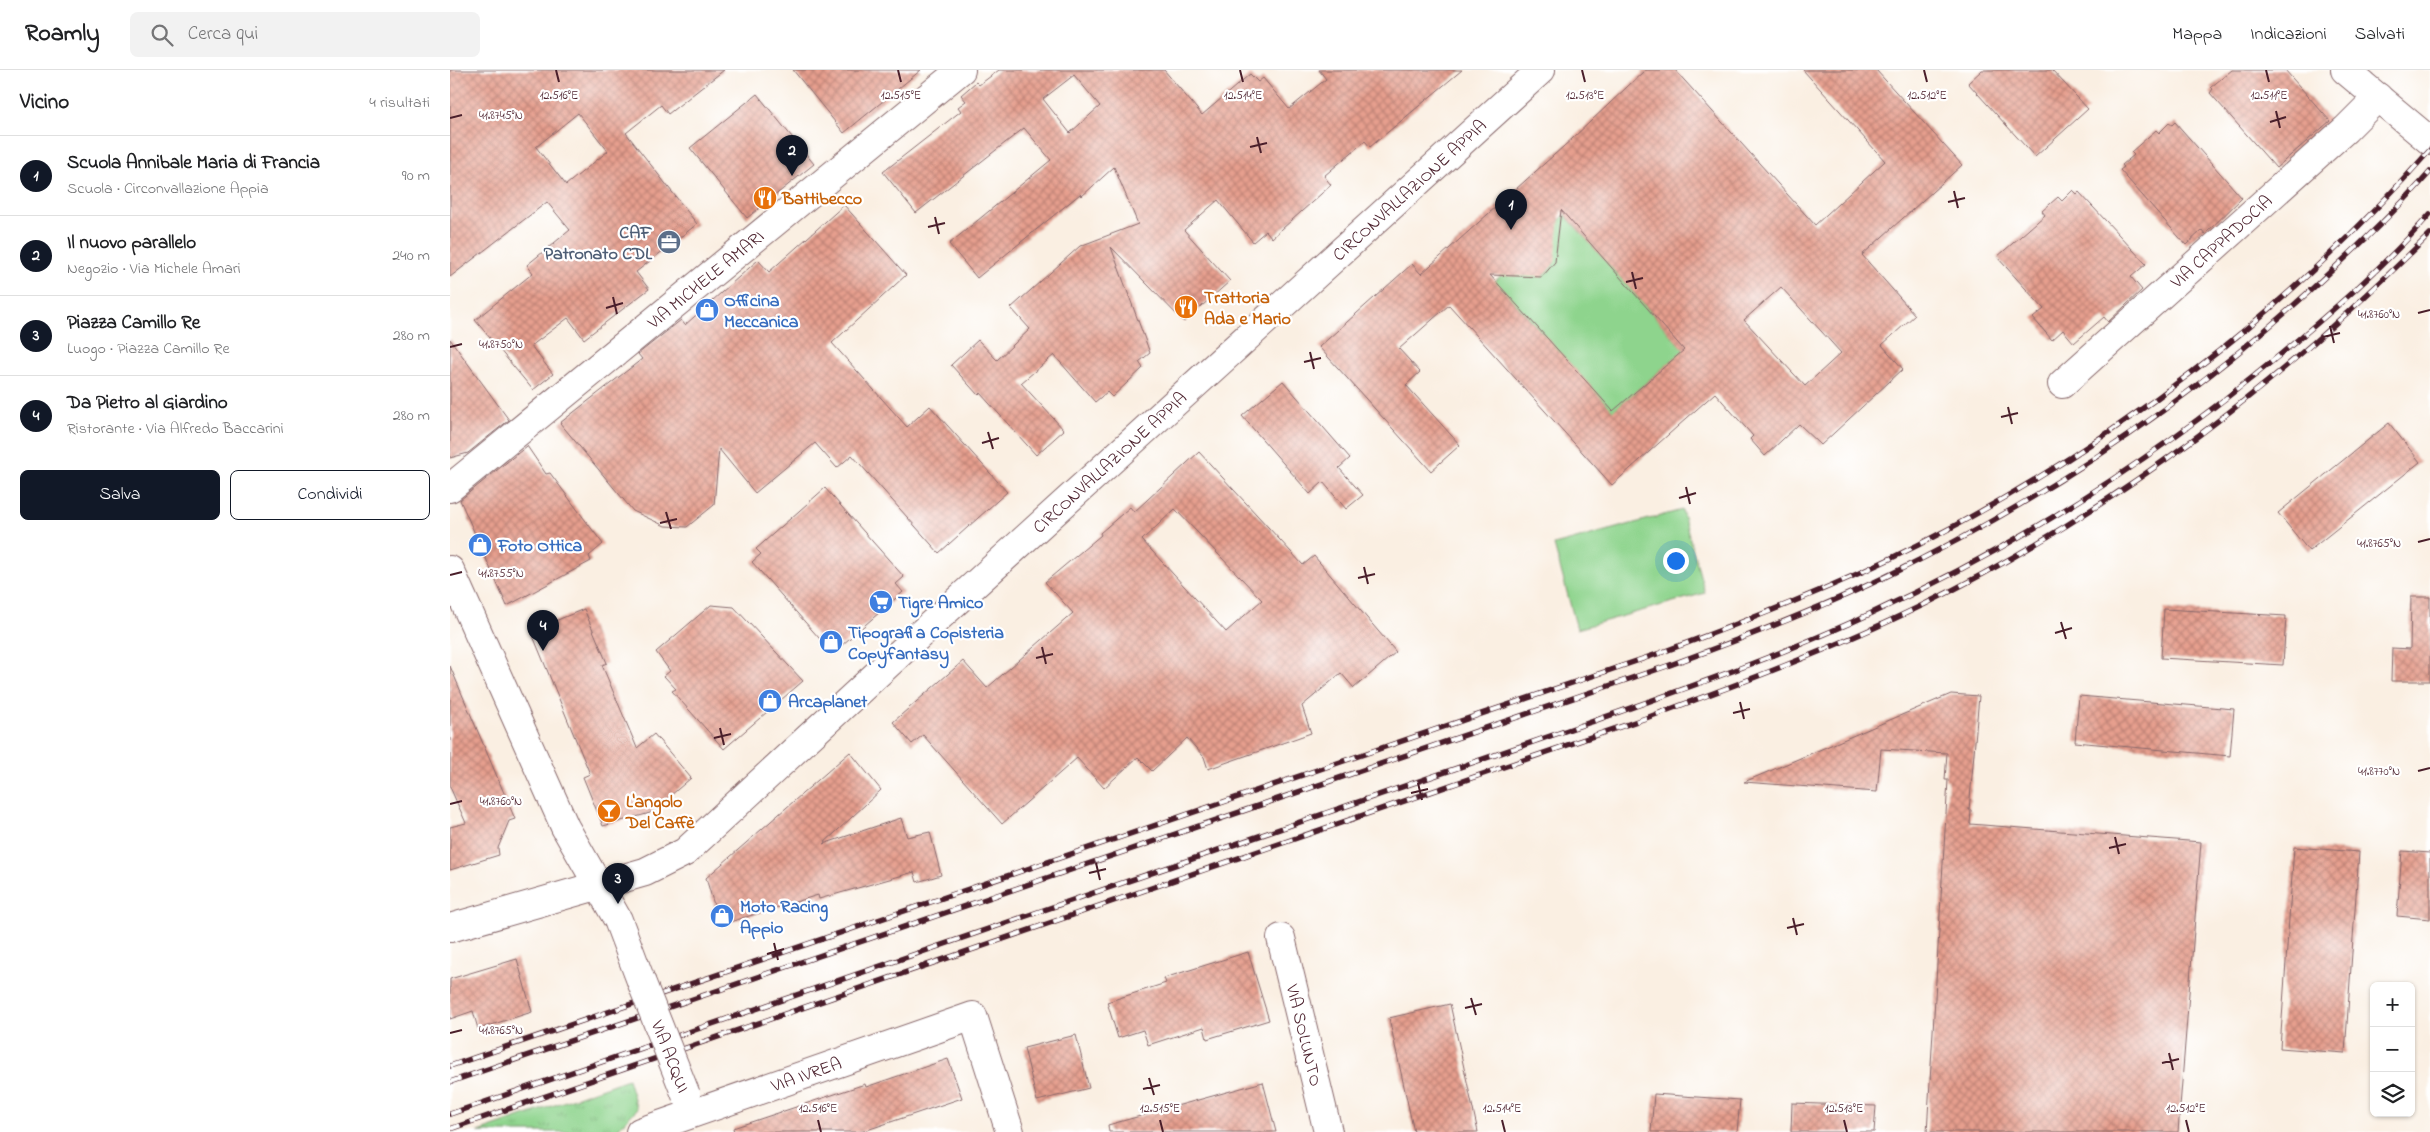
<!DOCTYPE html>
<html lang="it">
<head>
<meta charset="utf-8">
<style>
  body { margin:0; font-family:"Indie Flower",sans-serif; background:#f2f2f2; color:#202124 }
  .controls { position:absolute; right:15px; bottom:15px; display:grid; overflow:hidden; border-radius:8px; box-shadow:0 1px 4px #0004 }
  .controls button { width:45px; height:45px; display:grid; place-items:center; padding:0; border:0; border-bottom:1px solid #e0e0e0; background:#fff; color:#202124; font:25px sans-serif }
  .you { position:absolute; left:1225px; top:490px; width:18px; height:18px; margin:-12px; border:4px solid #fff; border-radius:50%; background:#1a73e8; box-shadow:0 0 0 8px #1a73e833 }
  .badge { display:grid; place-items:center; width:32px; height:32px; border-radius:50%; background:#111827; color:#fff; font-size:16px; font-weight:700 }
  .pin { position:absolute; translate:-50% -41px; filter:drop-shadow(0 1px 2px #0008) }
  .pin::after { content:''; position:absolute; top:26px; width:18px; height:15px; background:inherit; clip-path:polygon(0 0,100% 0,50% 100%) }
  .list { margin:0; padding:0; list-style:none }
  h2 { display:flex; justify-content:space-between; align-items:center; height:65px; margin:0; padding:0 20px; font-size:21px }
  h2 small { font-size:16px; font-weight:400; color:#757577 }
  .list li { display:grid; grid-template-columns:32px 1fr auto; gap:15px; align-items:center; box-sizing:border-box; height:80px; padding:0 20px; border-top:1px solid #e0e0e0 }
  .list b { display:block; font-size:19px; white-space:nowrap }
  .list p { margin:0; font-size:16px; white-space:nowrap; color:#757577 }
  .list em { font-size:16px; font-style:normal; color:#757577 }
  .actions { display:flex; gap:10px; padding:15px 20px }
  .actions a { flex:1; padding:11px 0; border:1px solid #111827; border-radius:8px; text-align:center; font-size:18px; color:#111827 }
  .actions .main { background:#111827; color:#fff }
  .icon { flex:none; width:28px; height:28px; fill:none; stroke:currentColor; stroke-width:2; stroke-linecap:round; stroke-linejoin:round }
  .map { position:relative; flex:none; width:1980px; height:1062px; overflow:hidden }
  header { display:flex; align-items:center; gap:30px; box-sizing:border-box; height:70px; padding:0 25px; background:#fff; border-bottom:1px solid #e0e0e0 }
  header strong { font-size:24px }
  nav { display:flex; gap:28px; margin-inline-start:auto; font-size:18px }
  .search { width:350px; height:45px; background:#f2f2f2; display:flex; align-items:center; gap:12px; box-sizing:border-box; padding:0 18px; border-radius:8px; color:#757577; font-size:19px }
  main { display:flex }
  aside { flex:1; background:#fff }
  .map>svg:first-child { display:block }
  .grass { fill:url(#grass-tufts); stroke:#6c7a5c }
  .garden { fill:#8ed48d; stroke:#6c7a5c }
  .building { fill:url(#building-cross-hatch); fill-rule:evenodd }
  .lines { fill:none; stroke-linecap:round; stroke-linejoin:round }
  .minor-casing { stroke:#88686b; stroke-width:30 }
  .minor { stroke:#fff; stroke-width:28 }
  .rail-casing { stroke:#4a1f2b; stroke-width:5.5 }
  .rail { stroke:#fff; stroke-width:4; stroke-dasharray:11; stroke-linecap:butt }
  .minor-bridge-casing { stroke:#88686b; stroke-width:30; stroke-linecap:butt }
  .minor-bridge { stroke:#fff; stroke-width:28 }
  .ticks { fill:none; stroke:#4a1f2b; stroke-width:2 }
  .labels { text-anchor:middle; stroke-width:4.5; stroke-linejoin:round; paint-order:stroke }
  .street-label { font-size:18px; fill:#4a1f2b; stroke:#fff }
  .food-label { font-size:18px; font-weight:bold; fill:#c56008; stroke:#fff; text-anchor:start }
  .service-label { font-size:18px; font-weight:bold; fill:#4e5e75; stroke:#fff; text-anchor:end }
  .shop-label { font-size:18px; font-weight:bold; fill:#366cbe; stroke:#fff; text-anchor:start }
  .ticks-label { font-size:12px; text-anchor:middle; fill:#4a1f2b; stroke:#fff; stroke-width:4.5; stroke-linejoin:round; paint-order:stroke }
</style>
</head>
<body>
<header>
<strong>Roamly</strong>
<div class="search"><svg class="icon" aria-label="search" viewBox="0 0 24 24"><circle cx="10" cy="10" r="6"/><path d="M15 15l6 6"/></svg>Cerca qui</div>
<nav><a>Mappa</a><a>Indicazioni</a><a>Salvati</a></nav>
</header>
<main>
<aside>
<h2>Vicino<small>4 risultati</small></h2>
<ul class="list">
<li><span class="badge">1</span><div><b>Scuola Annibale Maria di Francia</b><p>Scuola · Circonvallazione Appia</p></div><em>90 m</em></li>
<li><span class="badge">2</span><div><b>Il nuovo parallelo</b><p>Negozio · Via Michele Amari</p></div><em>240 m</em></li>
<li><span class="badge">3</span><div><b>Piazza Camillo Re</b><p>Luogo · Piazza Camillo Re</p></div><em>280 m</em></li>
<li><span class="badge">4</span><div><b>Da Pietro al Giardino</b><p>Ristorante · Via Alfredo Baccarini</p></div><em>280 m</em></li>
</ul>
<div class="actions"><a class="main">Salva</a><a>Condividi</a></div>
</aside>
<div class="map">
<svg width="1980" height="1062" viewBox="0 0 1980 1062">
  <defs>
    <pattern id="grass-tufts" width="24" height="20" patternUnits="userSpaceOnUse" patternTransform="scale(1.25)"><rect width="24" height="20" fill="#8ed48d"/><path d="M3 7l-1-3M5 7V3M7 7l1-3M15 17l-1-3M17 17v-4M19 17l1-3" fill="none" stroke="#7cb67a"/></pattern>
    <pattern id="building-cross-hatch" width="8" height="8" patternUnits="userSpaceOnUse" patternTransform="scale(1.25)"><rect width="8" height="8" fill="#e69f8e"/><path d="M0 0l8 8M0 8l8-8" fill="none" stroke="#bc8174"/></pattern>
  </defs>
  <rect width="100%" height="100%" fill="#fff"/>
  <filter id="ink" filterUnits="userSpaceOnUse"><feTurbulence type="fractalNoise" baseFrequency=".02" numOctaves="2"/><feDisplacementMap in="SourceGraphic" scale="10" xChannelSelector="R" yChannelSelector="G"/><feConvolveMatrix kernelMatrix="1 2 1 2 8 2 1 2 1" color-interpolation-filters="sRGB"/></filter>
  <filter id="wash" filterUnits="userSpaceOnUse"><feTurbulence type="fractalNoise" baseFrequency=".0096" numOctaves="4" result="noise"/><feDisplacementMap in="SourceGraphic" scale="20" xChannelSelector="R" yChannelSelector="G"/><feGaussianBlur stdDeviation="1.12" result="paint"/><feColorMatrix in="noise" values="0 0 0 0 0 0 0 0 0 0 0 0 0 0 0 0 0 1.4 0 .05"/><feComposite in="paint" operator="in"/></filter>
  <g filter="url(#wash)">
    <rect width="100%" height="100%" fill="#faefe2"/>
    <!-- grass -->
    <path class="grass" d="M 178,1009 L 187,1039 L 165,1062 L 28,1062 Z"/>
    <!-- garden -->
    <g class="garden">
      <path d="M 1115,145 L 1234,280 L 1163,341 L 1045,211 L 1069,189 L 1093,206 C 1112,189 1105,186 1090,169 Z"/>
      <path d="M 1232,440 L 1255,523 L 1127,559 L 1104,475 Z"/>
    </g>
    <g id="blocks">
      <!-- building -->
      <g class="building">
        <path d="M 0,0 L 274,0 L 218,44 L 211,35 L 176,63 L 247,154 L 186,202 L 199,219 L 134,269 L 118,248 L 81,276 L 103,304 L 83,320 L 25,250 L 83,203 L 77,195 L 120,160 L 97,132 L 0,207 ZM 128,43 L 158,81 L 116,115 L 86,77 Z"/>
        <path d="M 343,0 L 471,0 L 394,63 Z"/>
        <path d="M 549,0 L 714,0 L 752,45 L 800,4 L 808,12 L 813,8 L 839,39 L 876,9 L 869,0 L 1012,0 L 920,77 L 915,71 L 874,106 L 881,115 L 822,168 L 816,161 L 803,172 L 768,130 L 734,160 L 780,211 L 734,252 L 661,177 L 700,283 L 689,292 L 693,298 L 662,327 L 657,322 L 645,332 L 604,285 L 571,313 L 614,360 L 586,385 L 530,323 L 528,325 L 501,295 L 528,270 L 547,290 L 580,259 L 561,238 L 630,176 L 688,154 L 664,97 L 632,126 L 630,124 L 527,208 L 499,174 L 601,90 L 574,58 L 466,143 L 433,102 L 511,41 L 508,37 L 516,31 L 511,25 L 526,12 L 529,15 ZM 624,5 L 650,36 L 620,63 L 593,29 Z"/>
        <path d="M 1195,0 L 1225,0 L 1365,155 L 1435,91 L 1353,0 L 1426,0 L 1512,95 L 1412,185 L 1465,245 L 1432,275 L 1453,299 L 1371,375 L 1349,354 L 1315,386 L 1300,369 L 1303,366 L 1265,323 L 1162,415 L 999,235 L 949,279 L 970,302 L 956,315 L 1010,375 L 981,401 L 869,277 L 962,194 L 971,204 L 1123,68 ZM 1111,140 L 1234,280 L 1163,341 L 1040,205 L 1092,207 L 1105,192 ZM 1331,217 L 1391,283 L 1355,316 L 1294,250 Z"/>
        <path d="M 1532,0 L 1602,0 L 1638,39 L 1585,87 L 1518,13 Z"/>
        <path d="M 1782,0 L 1835,0 L 1880,51 L 1826,98 L 1760,23 L 1763,19 L 1761,17 Z"/>
        <path d="M 307,24 L 364,94 L 297,148 L 240,78 Z"/>
        <path d="M 1725,52 L 1792,128 L 1755,164 L 1752,160 L 1736,175 L 1670,100 L 1674,97 L 1672,95 L 1684,85 L 1681,82 L 1706,60 L 1709,63 L 1719,53 L 1722,55 Z"/>
        <path d="M 1623,120 L 1627,124 L 1629,122 L 1696,194 L 1681,207 L 1692,220 L 1658,252 L 1654,247 L 1624,273 L 1613,260 L 1602,270 L 1583,248 L 1594,239 L 1547,187 L 1595,145 L 1592,141 L 1608,127 L 1612,131 Z"/>
        <path d="M 394,135 L 456,205 L 382,273 L 457,357 L 480,336 L 557,422 L 489,483 L 402,385 L 387,398 L 365,373 L 305,423 L 269,379 L 264,435 L 237,457 L 215,456 L 183,441 L 110,353 L 192,289 L 188,284 L 231,250 L 235,255 L 308,190 L 319,202 Z"/>
        <path d="M 0,269 L 59,350 L 18,383 L 0,388 Z"/>
        <path d="M 833,311 L 900,388 L 889,398 L 913,425 L 896,439 L 873,412 L 860,424 L 792,346 Z"/>
        <path d="M 1939,353 L 1970,392 L 1859,481 L 1828,443 Z"/>
        <path d="M 77,376 L 96,404 L 100,403 L 153,474 L 139,486 L 141,491 L 57,536 L 10,430 Z"/>
        <path d="M 749,382 L 853,495 L 864,486 L 946,582 L 904,618 L 891,603 L 852,636 L 861,663 L 758,699 L 754,687 L 737,668 L 702,701 L 688,687 L 654,718 L 627,688 L 552,754 L 473,665 L 462,674 L 443,652 L 513,591 L 537,618 L 623,543 L 595,512 L 651,465 L 650,463 L 680,437 L 684,442 ZM 725,439 L 812,530 L 776,562 L 692,470 Z"/>
        <path d="M 375,418 L 454,507 L 446,514 L 453,522 L 392,575 L 386,569 L 377,577 L 302,492 L 311,484 L 306,479 Z"/>
        <path d="M 1961,527 L 1980,527 L 1980,611 L 1941,611 L 1942,578 L 1960,579 Z"/>
        <path d="M 261,535 L 284,537 L 353,611 L 274,679 L 222,621 L 226,619 L 214,606 L 220,601 L 206,582 Z"/>
        <path d="M 134,539 L 157,593 L 152,595 L 187,678 L 204,664 L 241,708 L 200,743 L 153,756 L 133,707 L 140,704 L 81,561 Z"/>
        <path d="M 1714,539 L 1836,546 L 1833,595 L 1711,588 Z"/>
        <path d="M 0,596 L 65,749 L 59,751 L 48,778 L 49,785 L 0,800 L 0,757 L 16,753 L 0,717 Z"/>
        <path d="M 1501,624 L 1529,626 L 1519,740 L 1521,740 L 1520,754 L 1751,772 L 1728,1062 L 1477,1062 L 1498,710 L 1495,710 L 1497,683 L 1431,679 L 1427,722 L 1294,712 Z"/>
        <path d="M 1629,626 L 1784,639 L 1780,686 L 1625,672 Z"/>
        <path d="M 400,682 L 431,720 L 373,774 L 451,748 L 457,767 L 480,762 L 491,805 L 467,812 L 464,802 L 369,829 L 368,825 L 270,855 L 256,808 Z"/>
        <path d="M 1844,777 L 1909,782 L 1895,983 L 1830,978 Z"/>
        <path d="M 1952,781 L 1980,783 L 1980,849 L 1947,846 Z"/>
        <path d="M 798,882 L 819,950 L 757,969 L 754,957 L 698,975 L 693,960 L 668,968 L 657,932 L 716,913 L 714,908 Z"/>
        <path d="M 67,889 L 82,942 L 28,959 L 23,941 L 0,949 L 0,909 Z"/>
        <path d="M 1000,934 L 1028,1062 L 964,1062 L 939,948 Z"/>
        <path d="M 626,965 L 639,1018 L 587,1031 L 574,978 Z"/>
        <path d="M 498,989 L 512,1028 L 411,1062 L 284,1062 L 283,1058 L 415,1014 L 416,1017 Z"/>
        <path d="M 813,1012 L 826,1062 L 659,1062 L 658,1055 Z"/>
        <path d="M 1204,1024 L 1290,1030 L 1287,1062 L 1201,1062 Z"/>
        <path d="M 1342,1033 L 1426,1036 L 1424,1062 L 1341,1062 Z"/>
      </g>
    </g>
  </g>
  <g filter="url(#ink)">
    <use href="#blocks" fill-opacity="0" stroke="#88686b" stroke-width="1"/>
    <g class="lines">
      <!-- minor casing -->
      <g class="minor-casing">
        <g id="minor">
          <path d="M 1895,0 L 1980,71"/>
          <path id="s1" d="M 1612,314 L 1896,59 L 1928,27"/>
          <path id="s2" d="M 0,418 L 511,0"/>
          <path d="M 0,500 L 115,757 L 168,850 L 191,911"/>
          <path id="s3" d="M 0,858 L 195,802 L 235,782 L 476,559 L 1091,0"/>
          <path id="s4" d="M 831,868 L 878,1062"/>
          <path id="s5" d="M 190,1062 L 523,946 L 560,1062"/>
        </g>
      </g>
      <!-- minor -->
      <use href="#minor" class="minor"/>
      <!-- rail casing -->
      <g class="rail-casing">
        <g id="rail">
          <path d="M 0,996 L 1210,583 C 1297,551 1385,517 1468,475 C 1660,377 1838,242 1980,80"/>
          <path d="M 0,1012 L 1220,595 C 1294,568 1367,540 1437,506 C 1604,425 1759,318 1893,190 C 1923,162 1953,133 1980,102"/>
          <path d="M 0,1044 L 1138,653 C 1234,619 1330,586 1422,543 C 1570,475 1706,388 1831,284 C 1882,241 1936,195 1980,144"/>
          <path d="M 0,1059 L 1196,648 C 1289,614 1383,579 1473,535 C 1665,440 1829,315 1980,164"/>
        </g>
      </g>
      <!-- rail -->
      <use href="#rail" class="rail"/>
      <!-- minor-bridge casing -->
      <g class="minor-bridge-casing">
        <g id="minor-bridge">
          <path id="s6" d="M 191,911 L 236,1025"/>
        </g>
      </g>
      <!-- minor-bridge -->
      <use href="#minor-bridge" class="minor-bridge"/>
    </g>
  </g>
  <!-- ticks -->
  <path class="ticks" d="M 106,0 L 109,12M 448,0 L 451,12M 790,0 L 793,12M 1132,0 L 1135,12M 1474,0 L 1477,12M 1816,0 L 1819,12M 1826,41 L 1830,58M 0,48 L 12,45M 1820,52 L 1836,47M 807,67 L 811,83M 800,77 L 817,73M 1504,121 L 1508,138M 1498,132 L 1515,128M 485,147 L 489,164M 478,157 L 495,153M 1182,202 L 1186,219M 1176,212 L 1193,208M 163,227 L 167,244M 156,238 L 173,233M 1968,243 L 1980,240M 1880,256 L 1884,273M 1873,267 L 1890,263M 0,277 L 12,274M 860,282 L 864,299M 854,292 L 871,288M 1558,337 L 1562,354M 1551,347 L 1568,343M 538,362 L 543,379M 532,373 L 549,368M 1236,417 L 1240,434M 1229,428 L 1246,423M 216,442 L 221,459M 210,453 L 227,449M 1968,472 L 1980,469M 914,497 L 918,514M 0,505 L 12,502M 908,508 L 925,504M 1611,552 L 1616,569M 1605,563 L 1622,558M 592,577 L 596,594M 586,588 L 603,584M 1290,632 L 1294,649M 1283,643 L 1300,639M 270,658 L 274,675M 264,668 L 281,664M 1968,701 L 1980,698M 968,713 L 972,730M 961,723 L 978,719M 0,734 L 12,731M 1665,767 L 1669,784M 1659,778 L 1676,774M 646,793 L 650,810M 639,803 L 656,799M 1343,848 L 1347,865M 1337,858 L 1354,854M 324,873 L 328,890M 317,884 L 334,879M 1021,928 L 1026,945M 1015,938 L 1032,934M 0,963 L 12,960M 1719,983 L 1723,1000M 1712,993 L 1729,989M 699,1008 L 704,1025M 693,1019 L 710,1015M 368,1050 L 371,1062M 710,1050 L 713,1062M 1052,1050 L 1055,1062M 1394,1050 L 1397,1062M 1736,1050 L 1739,1062"/>
  <!-- icons -->
  <defs>
    <g id="restaurant-disc" transform="scale(1.25)"><circle r="9.5" fill="#e8710a" stroke="#fff"/><path d="M-5-6h1v4h1v-4h1v4h1v-4h1v5L-1.5 .5V6h-2V.5L-5-1ZM5-6V6H3V1.5H1.5Q1.5-4 5-6Z" fill="#fff"/></g>
    <g id="office-disc" transform="scale(1.25)"><circle r="9.5" fill="#5c6f8a" stroke="#fff"/><path d="M-6-3h4V-5.5h4V-3h4V5H-6ZM-1-4.5V-3h2v-1.5ZM-6 0V1H6V0Z" fill="#fff"/></g>
    <g id="shop-disc" transform="scale(1.25)"><circle r="9.5" fill="#3f7fe0" stroke="#fff"/><path d="M-5-2.5h2.3a2.7 3.5 0 0 1 5.4 0H5L5.5 6h-11ZM-1.5-2.5h3a1.5 2.3 0 0 0-3 0Z" fill="#fff"/></g>
    <g id="supermarket-disc" transform="scale(1.25)"><circle r="9.5" fill="#3f7fe0" stroke="#fff"/><path d="M-6-5.5h2.5l.6 2H6L4.5 2H-2.5L-4.4-4H-6ZM-1.5 3.2a1.3 1.3 0 1 0 .1 0ZM3 3.2a1.3 1.3 0 1 0 .1 0Z" fill="#fff"/></g>
    <g id="bar-disc" transform="scale(1.25)"><circle r="9.5" fill="#e8710a" stroke="#fff"/><path d="M-6-5H6L.8 .8V4.5H3.5V6h-7V4.5H-.8V.8Z" fill="#fff"/></g>
  </defs>
  <g fill-rule="evenodd">
    <use href="#restaurant-disc" x="315" y="128"/>
    <use href="#office-disc" x="219" y="172"/>
    <use href="#restaurant-disc" x="736" y="237"/>
    <use href="#shop-disc" x="257" y="240"/>
    <use href="#shop-disc" x="30" y="475"/>
    <use href="#supermarket-disc" x="431" y="532"/>
    <use href="#shop-disc" x="381" y="572"/>
    <use href="#shop-disc" x="320" y="631"/>
    <use href="#bar-disc" x="159" y="741"/>
    <use href="#shop-disc" x="272" y="846"/>
  </g>
  <g class="labels">
    <!-- street labels -->
    <g class="street-label">
      <text dy="6" stroke="none"><textPath href="#s3" startOffset="1229">CIRCONVALLAZIONE APPIA</textPath></text>
      <text dy="6" stroke="none"><textPath href="#s1" startOffset="214">VIA CAPPADOCIA</textPath></text>
      <text dy="6" stroke="none"><textPath href="#s2" startOffset="330">VIA MICHELE AMARI</textPath></text>
      <text dy="6" stroke="none"><textPath href="#s3" startOffset="824">CIRCONVALLAZIONE APPIA</textPath></text>
      <text dy="6" stroke="none"><textPath href="#s4" startOffset="100">VIA SOLUNTO</textPath></text>
      <text dy="6" stroke="none"><textPath href="#s6" startOffset="81">VIA ACQUI</textPath></text>
      <text dy="6" stroke="none"><textPath href="#s5" startOffset="176">VIA IVREA</textPath></text>
    </g>
    <!-- food labels -->
    <g class="food-label">
      <text x="332" y="134">Battibecco</text>
      <text x="754" y="233">Trattoria<tspan x="754" dy="21">Ada e Mario</tspan></text>
      <text x="176" y="737">L'angolo<tspan x="176" dy="21">Del Caffè</tspan></text>
    </g>
    <!-- service labels -->
    <g class="service-label">
      <text x="202" y="168">CAF<tspan x="202" dy="21">Patronato CDL</tspan></text>
    </g>
    <!-- shop labels -->
    <g class="shop-label">
      <text x="274" y="236">Officina<tspan x="274" dy="21">Meccanica</tspan></text>
      <text x="48" y="481">Foto Ottica</text>
      <text x="448" y="538">Tigre Amico</text>
      <text x="398" y="568">Tipografia Copisteria<tspan x="398" dy="21">Copyfantasy</tspan></text>
      <text x="338" y="637">Arcaplanet</text>
      <text x="290" y="842">Moto Racing<tspan x="290" dy="21">Appio</tspan></text>
    </g>
  </g>
  <g class="ticks-label">
    <text x="109" y="29">12.516°E</text>
    <text x="451" y="29">12.515°E</text>
    <text x="793" y="29">12.514°E</text>
    <text x="1135" y="29">12.513°E</text>
    <text x="1477" y="29">12.512°E</text>
    <text x="1819" y="29">12.511°E</text>
    <text x="51" y="49">41.8745°N</text>
    <text x="1929" y="248">41.8760°N</text>
    <text x="51" y="278">41.8750°N</text>
    <text x="1929" y="477">41.8765°N</text>
    <text x="51" y="507">41.8755°N</text>
    <text x="1929" y="705">41.8770°N</text>
    <text x="51" y="735">41.8760°N</text>
    <text x="51" y="964">41.8765°N</text>
    <text x="368" y="1042">12.516°E</text>
    <text x="710" y="1042">12.515°E</text>
    <text x="1052" y="1042">12.514°E</text>
    <text x="1394" y="1042">12.513°E</text>
    <text x="1736" y="1042">12.512°E</text>
  </g>
</svg>
<div class="controls">
<button>+</button>
<button>−</button>
<button><svg class="icon" aria-label="layers" viewBox="0 0 24 24"><path d="M12 4l9 5-9 5-9-5zM3 14l9 5 9-5"/></svg></button>
</div>
<div class="you"></div>
<div class="pin badge" style="left:1061px;top:160px">1</div>
<div class="pin badge" style="left:342px;top:106px">2</div>
<div class="pin badge" style="left:168px;top:834px">3</div>
<div class="pin badge" style="left:93px;top:581px">4</div>
</div>
</main>
</body>
</html>
